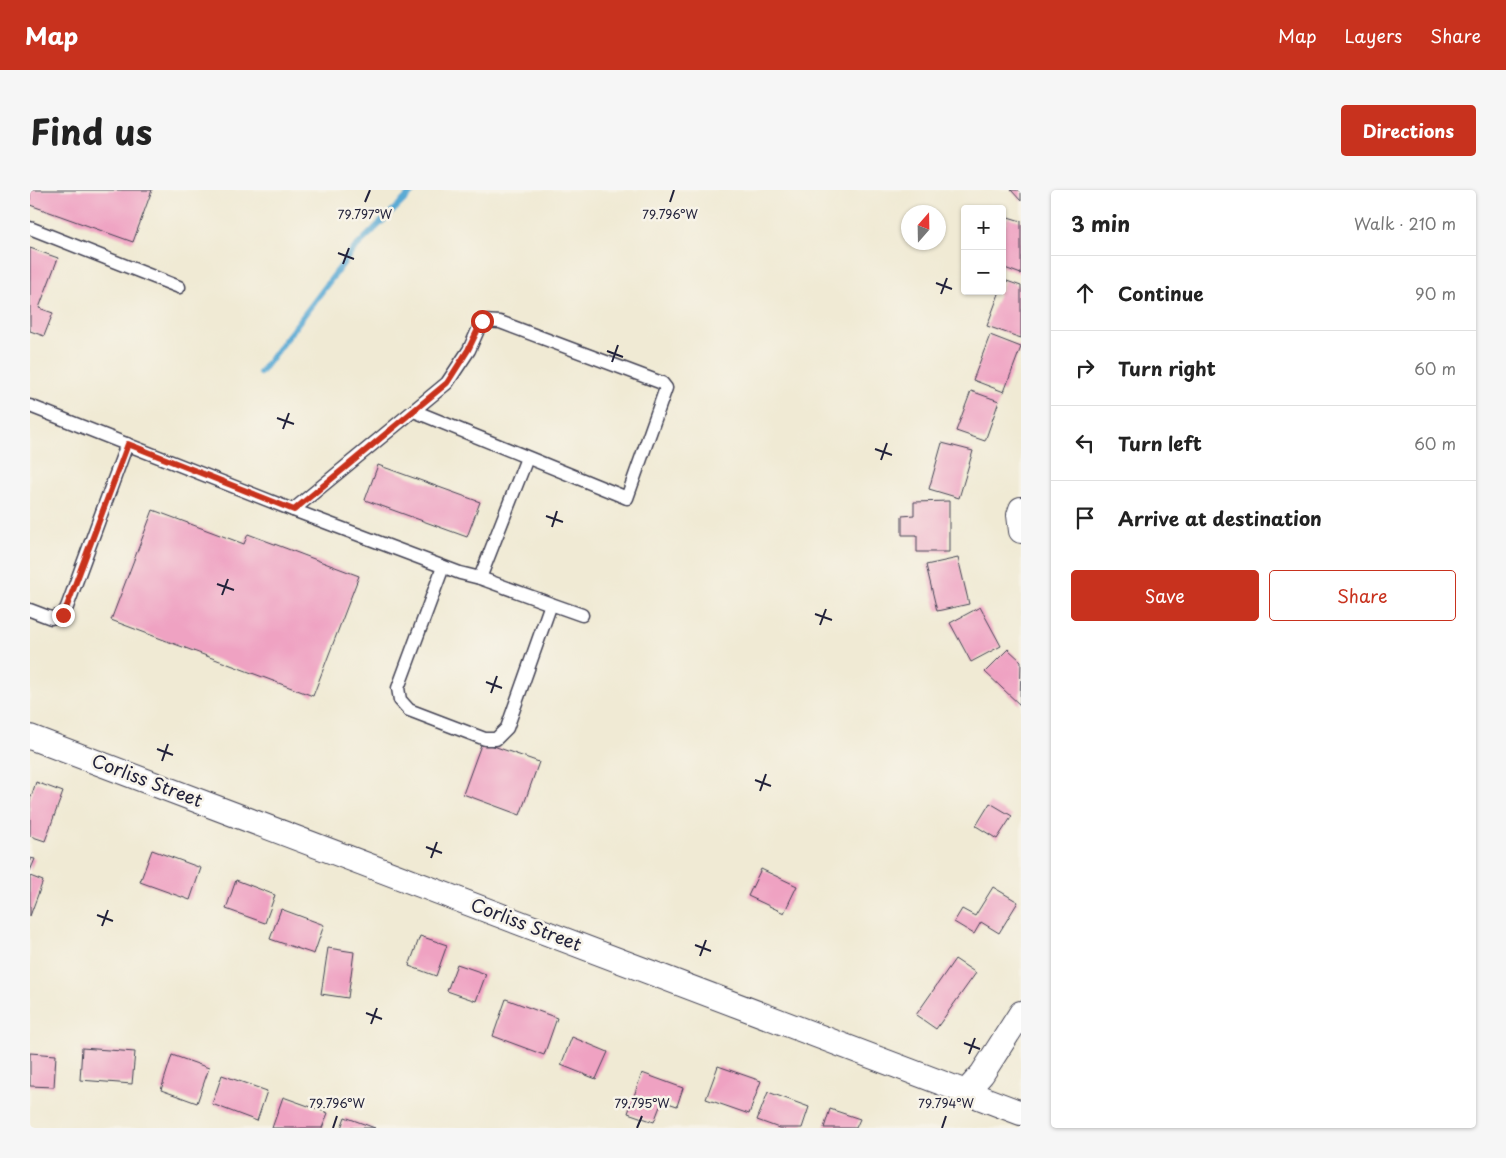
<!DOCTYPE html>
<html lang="en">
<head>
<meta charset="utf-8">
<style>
  body { margin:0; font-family:"Playpen Sans",sans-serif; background:#f6f6f6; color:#222 }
  .controls { position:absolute; right:15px; top:15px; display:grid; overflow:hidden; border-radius:5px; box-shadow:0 1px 4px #0004 }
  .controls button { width:45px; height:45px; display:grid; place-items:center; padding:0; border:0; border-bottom:1px solid #e0e0e0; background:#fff; color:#222; font:25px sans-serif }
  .compass { position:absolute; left:871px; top:15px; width:45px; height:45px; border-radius:50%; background:#fff; box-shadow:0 1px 4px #0004; rotate:20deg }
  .stop { position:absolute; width:15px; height:15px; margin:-11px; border:4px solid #c8321e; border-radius:50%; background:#fff }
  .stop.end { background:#c8321e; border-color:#fff; box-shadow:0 1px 5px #0008 }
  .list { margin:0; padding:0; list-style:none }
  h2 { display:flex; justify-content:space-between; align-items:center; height:65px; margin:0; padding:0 20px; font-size:21px }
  h2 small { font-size:16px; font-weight:400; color:#767676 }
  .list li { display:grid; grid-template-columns:32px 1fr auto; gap:15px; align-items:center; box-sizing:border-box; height:75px; padding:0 20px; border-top:1px solid #e0e0e0 }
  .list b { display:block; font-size:19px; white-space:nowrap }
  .list em { font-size:16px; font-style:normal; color:#767676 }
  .actions { display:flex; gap:10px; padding:15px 20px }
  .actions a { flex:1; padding:11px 0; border:1px solid #c8321e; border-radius:5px; text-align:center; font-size:18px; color:#c8321e }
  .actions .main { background:#c8321e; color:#fff }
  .icon { flex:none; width:28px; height:28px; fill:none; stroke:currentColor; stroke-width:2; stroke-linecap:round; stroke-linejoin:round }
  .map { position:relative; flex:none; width:991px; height:938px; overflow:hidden; border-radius:5px }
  header { display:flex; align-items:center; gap:30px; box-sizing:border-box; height:70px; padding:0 25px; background:#c8321e; color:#fff }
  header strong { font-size:24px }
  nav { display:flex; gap:28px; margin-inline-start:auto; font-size:18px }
  .intro { display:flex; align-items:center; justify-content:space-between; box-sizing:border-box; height:120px; padding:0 30px }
  h1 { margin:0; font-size:35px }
  .button { padding:12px 22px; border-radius:5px; background:#c8321e; color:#fff; font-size:18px; font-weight:700 }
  main { display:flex; gap:30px; padding:0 30px }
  aside { flex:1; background:#fff; border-radius:5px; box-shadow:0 1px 4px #0004 }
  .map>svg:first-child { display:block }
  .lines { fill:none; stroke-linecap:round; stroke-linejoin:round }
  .stream { stroke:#5aaad4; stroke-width:6 }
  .building { fill:#efa2c2 }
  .service-casing { stroke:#414052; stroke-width:15 }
  .minor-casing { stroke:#414052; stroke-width:26 }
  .service { stroke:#fff; stroke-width:12 }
  .minor { stroke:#fff; stroke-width:24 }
  .route { stroke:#c8321e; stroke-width:6 }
  .ticks { fill:none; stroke:#22223b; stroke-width:2 }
  .labels { text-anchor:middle; stroke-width:5; stroke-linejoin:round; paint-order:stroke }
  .street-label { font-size:18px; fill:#22223b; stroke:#f7f3e8 }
  .ticks-label { font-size:12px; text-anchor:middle; fill:#22223b; stroke:#f7f3e8; stroke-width:5; stroke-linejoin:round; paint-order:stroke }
</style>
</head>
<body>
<header>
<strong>Map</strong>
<nav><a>Map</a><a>Layers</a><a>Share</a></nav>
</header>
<div class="intro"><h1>Find us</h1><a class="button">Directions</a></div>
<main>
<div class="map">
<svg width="991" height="938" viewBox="0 0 991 938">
  <rect width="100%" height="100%" fill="#f7f3e8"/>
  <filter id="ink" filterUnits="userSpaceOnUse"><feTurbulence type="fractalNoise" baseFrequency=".02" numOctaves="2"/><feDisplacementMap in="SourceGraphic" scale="10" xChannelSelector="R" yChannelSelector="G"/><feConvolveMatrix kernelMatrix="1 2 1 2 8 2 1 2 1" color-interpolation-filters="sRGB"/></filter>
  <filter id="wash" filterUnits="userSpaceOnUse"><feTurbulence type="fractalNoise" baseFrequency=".0096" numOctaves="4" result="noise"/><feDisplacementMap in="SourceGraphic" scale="20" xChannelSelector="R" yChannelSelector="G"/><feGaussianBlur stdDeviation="1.12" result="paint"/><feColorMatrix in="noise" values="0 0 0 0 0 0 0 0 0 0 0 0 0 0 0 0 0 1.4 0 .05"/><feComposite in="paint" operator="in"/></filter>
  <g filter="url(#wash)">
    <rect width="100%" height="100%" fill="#f0ead4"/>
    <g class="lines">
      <!-- stream -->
      <path class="stream" d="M 230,183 L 324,59 L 384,0"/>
    </g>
    <g id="blocks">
      <!-- building -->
      <g class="building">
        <path d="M 0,0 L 122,0 L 103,52 L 0,15 Z"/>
        <path d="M 981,0 L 991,0 L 991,11 Z"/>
        <path d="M 978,27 L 991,31 L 991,84 L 972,77 L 972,44 Z"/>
        <path d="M 0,58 L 28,68 L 9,118 L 23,123 L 14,146 L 0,141 Z"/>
        <path d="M 974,90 L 991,96 L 991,148 L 957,136 L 970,101 L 972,101 Z"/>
        <path d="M 960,145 L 991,157 L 974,202 L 943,190 Z"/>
        <path d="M 941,201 L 969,211 L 955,251 L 926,241 Z"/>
        <path d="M 912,253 L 943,261 L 929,308 L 899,299 Z"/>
        <path d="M 348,275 L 450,312 L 437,347 L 335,310 Z"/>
        <path d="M 919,311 L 919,362 L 887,362 L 887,345 L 872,345 L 872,326 L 884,325 L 884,312 Z"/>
        <path d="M 123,320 L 214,354 L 218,344 L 329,386 L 283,506 L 81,430 Z"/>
        <path d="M 928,368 L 939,414 L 907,421 L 896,375 Z"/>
        <path d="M 950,417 L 971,456 L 941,472 L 920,433 Z"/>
        <path d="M 978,459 L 991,471 L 990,515 L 955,482 Z"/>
        <path d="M 452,552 L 509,572 L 490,625 L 433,604 Z"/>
        <path d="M 6,592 L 33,602 L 15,651 L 0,646 L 0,610 Z"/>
        <path d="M 960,613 L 982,626 L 967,649 L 946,636 Z"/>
        <path d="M 122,660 L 171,678 L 160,710 L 110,692 Z"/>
        <path d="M 0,668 L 5,669 L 0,681 Z"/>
        <path d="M 731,679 L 767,696 L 754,723 L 718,706 Z"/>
        <path d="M 0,686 L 13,691 L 0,726 Z"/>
        <path d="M 206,690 L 245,705 L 235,733 L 196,719 Z"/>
        <path d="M 963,697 L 988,712 L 969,743 L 951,732 L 944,744 L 924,732 L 932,719 L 945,726 Z"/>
        <path d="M 251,719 L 294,735 L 284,764 L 240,749 Z"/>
        <path d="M 390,746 L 417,755 L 406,786 L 379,776 Z"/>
        <path d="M 298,758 L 324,762 L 318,808 L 291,804 Z"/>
        <path d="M 925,769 L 946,783 L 906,839 L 886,825 Z"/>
        <path d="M 427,774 L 456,784 L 446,811 L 417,801 Z"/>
        <path d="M 476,809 L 527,828 L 514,865 L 463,846 Z"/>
        <path d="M 542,847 L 578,862 L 566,889 L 531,875 Z"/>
        <path d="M 52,858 L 105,862 L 102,894 L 50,890 Z"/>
        <path d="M 0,863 L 26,865 L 24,897 L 0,896 Z"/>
        <path d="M 142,865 L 179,878 L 167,913 L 131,900 Z"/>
        <path d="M 688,876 L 731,891 L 719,924 L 676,909 Z"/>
        <path d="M 612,883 L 653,898 L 647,916 L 632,911 L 624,932 L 598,923 Z"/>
        <path d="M 192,885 L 237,901 L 227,931 L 182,914 Z"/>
        <path d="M 738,902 L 779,917 L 772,938 L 749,938 L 727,930 Z"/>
        <path d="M 253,907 L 298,923 L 292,938 L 242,938 Z"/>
        <path d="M 800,919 L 830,929 L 826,938 L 794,938 Z"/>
        <path d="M 315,927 L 345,938 L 311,938 Z"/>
      </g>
    </g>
  </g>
  <g filter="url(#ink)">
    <use href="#blocks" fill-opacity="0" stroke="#414052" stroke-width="1"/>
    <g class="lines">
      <!-- service casing -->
      <g class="service-casing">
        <g id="service">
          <path d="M 0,38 L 149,97"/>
          <path d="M 0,216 L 263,320 L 417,193 L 439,160 L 452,131 L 470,132 L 632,193 L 636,198 L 597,308 L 384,221"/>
          <path d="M 263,320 L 430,383 L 450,388 L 497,268"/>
          <path d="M 413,377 L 368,498 L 370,510 L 379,520 L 455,549 L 466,549 L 477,538 L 521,414 L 450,388"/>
          <path d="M 521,414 L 552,425"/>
          <path d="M 0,420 L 21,428 L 33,425 L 37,417 L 97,254"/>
        </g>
      </g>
      <!-- minor casing -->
      <g class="minor-casing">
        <g id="minor">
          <path d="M 991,319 L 989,325 L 991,341"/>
          <path d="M 0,547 L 991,923"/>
          <path d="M 935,903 L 952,884 L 991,823"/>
        </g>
      </g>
      <!-- service -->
      <use href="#service" class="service"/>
      <!-- minor -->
      <use href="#minor" class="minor"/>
    </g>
  </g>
  <g class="lines" filter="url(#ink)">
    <!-- route -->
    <path class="route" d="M 33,425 L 37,416 L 98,254 L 264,320 L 417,193 L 438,160 L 452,131"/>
  </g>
  <!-- ticks -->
  <path class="ticks" d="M 335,12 L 340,0M 640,12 L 644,0M 308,63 L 324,69M 313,74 L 319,58M 906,93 L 922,99M 911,104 L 917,88M 577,161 L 593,167M 582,172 L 588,155M 247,228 L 264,234M 253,239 L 259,223M 845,259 L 862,265M 851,270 L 857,253M 516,326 L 533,332M 522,337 L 527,321M 187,394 L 204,400M 192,405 L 198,389M 785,424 L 802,430M 790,435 L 796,419M 456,492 L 472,498M 461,503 L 467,486M 127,559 L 143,565M 132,571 L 138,554M 725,590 L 741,596M 730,601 L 736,584M 396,657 L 412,663M 401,668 L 407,652M 67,725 L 83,731M 72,736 L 78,720M 665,755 L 681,761M 670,766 L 676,750M 336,823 L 352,829M 341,834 L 347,818M 934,853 L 950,859M 939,864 L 945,848M 303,938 L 307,926M 607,938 L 612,926M 912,938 L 916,926"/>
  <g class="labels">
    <!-- street labels -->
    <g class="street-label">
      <text transform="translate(117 591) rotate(21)" y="6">Corliss Street</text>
      <text transform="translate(496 735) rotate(21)" y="6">Corliss Street</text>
    </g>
  </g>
  <g class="ticks-label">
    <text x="335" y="29">79.797°W</text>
    <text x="640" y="29">79.796°W</text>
    <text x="307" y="918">79.796°W</text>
    <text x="612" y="918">79.795°W</text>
    <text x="916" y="918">79.794°W</text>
  </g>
</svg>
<div class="controls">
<button>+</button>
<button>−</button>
</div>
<svg class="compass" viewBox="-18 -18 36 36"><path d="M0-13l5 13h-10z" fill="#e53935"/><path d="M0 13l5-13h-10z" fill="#767676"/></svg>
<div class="stop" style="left:452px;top:131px"></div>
<div class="stop end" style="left:33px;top:425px"></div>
</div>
<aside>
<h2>3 min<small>Walk · 210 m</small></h2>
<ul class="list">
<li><svg class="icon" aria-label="ahead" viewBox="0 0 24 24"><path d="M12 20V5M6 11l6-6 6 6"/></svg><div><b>Continue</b></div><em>90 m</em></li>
<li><svg class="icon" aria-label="right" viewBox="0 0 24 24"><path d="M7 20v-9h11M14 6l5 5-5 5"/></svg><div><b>Turn right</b></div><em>60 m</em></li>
<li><svg class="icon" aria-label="left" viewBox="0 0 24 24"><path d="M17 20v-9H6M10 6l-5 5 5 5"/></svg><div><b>Turn left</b></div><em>60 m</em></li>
<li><svg class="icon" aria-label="arrive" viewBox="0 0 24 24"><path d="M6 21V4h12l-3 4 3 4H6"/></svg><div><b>Arrive at destination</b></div></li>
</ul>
<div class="actions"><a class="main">Save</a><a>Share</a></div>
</aside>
</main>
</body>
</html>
